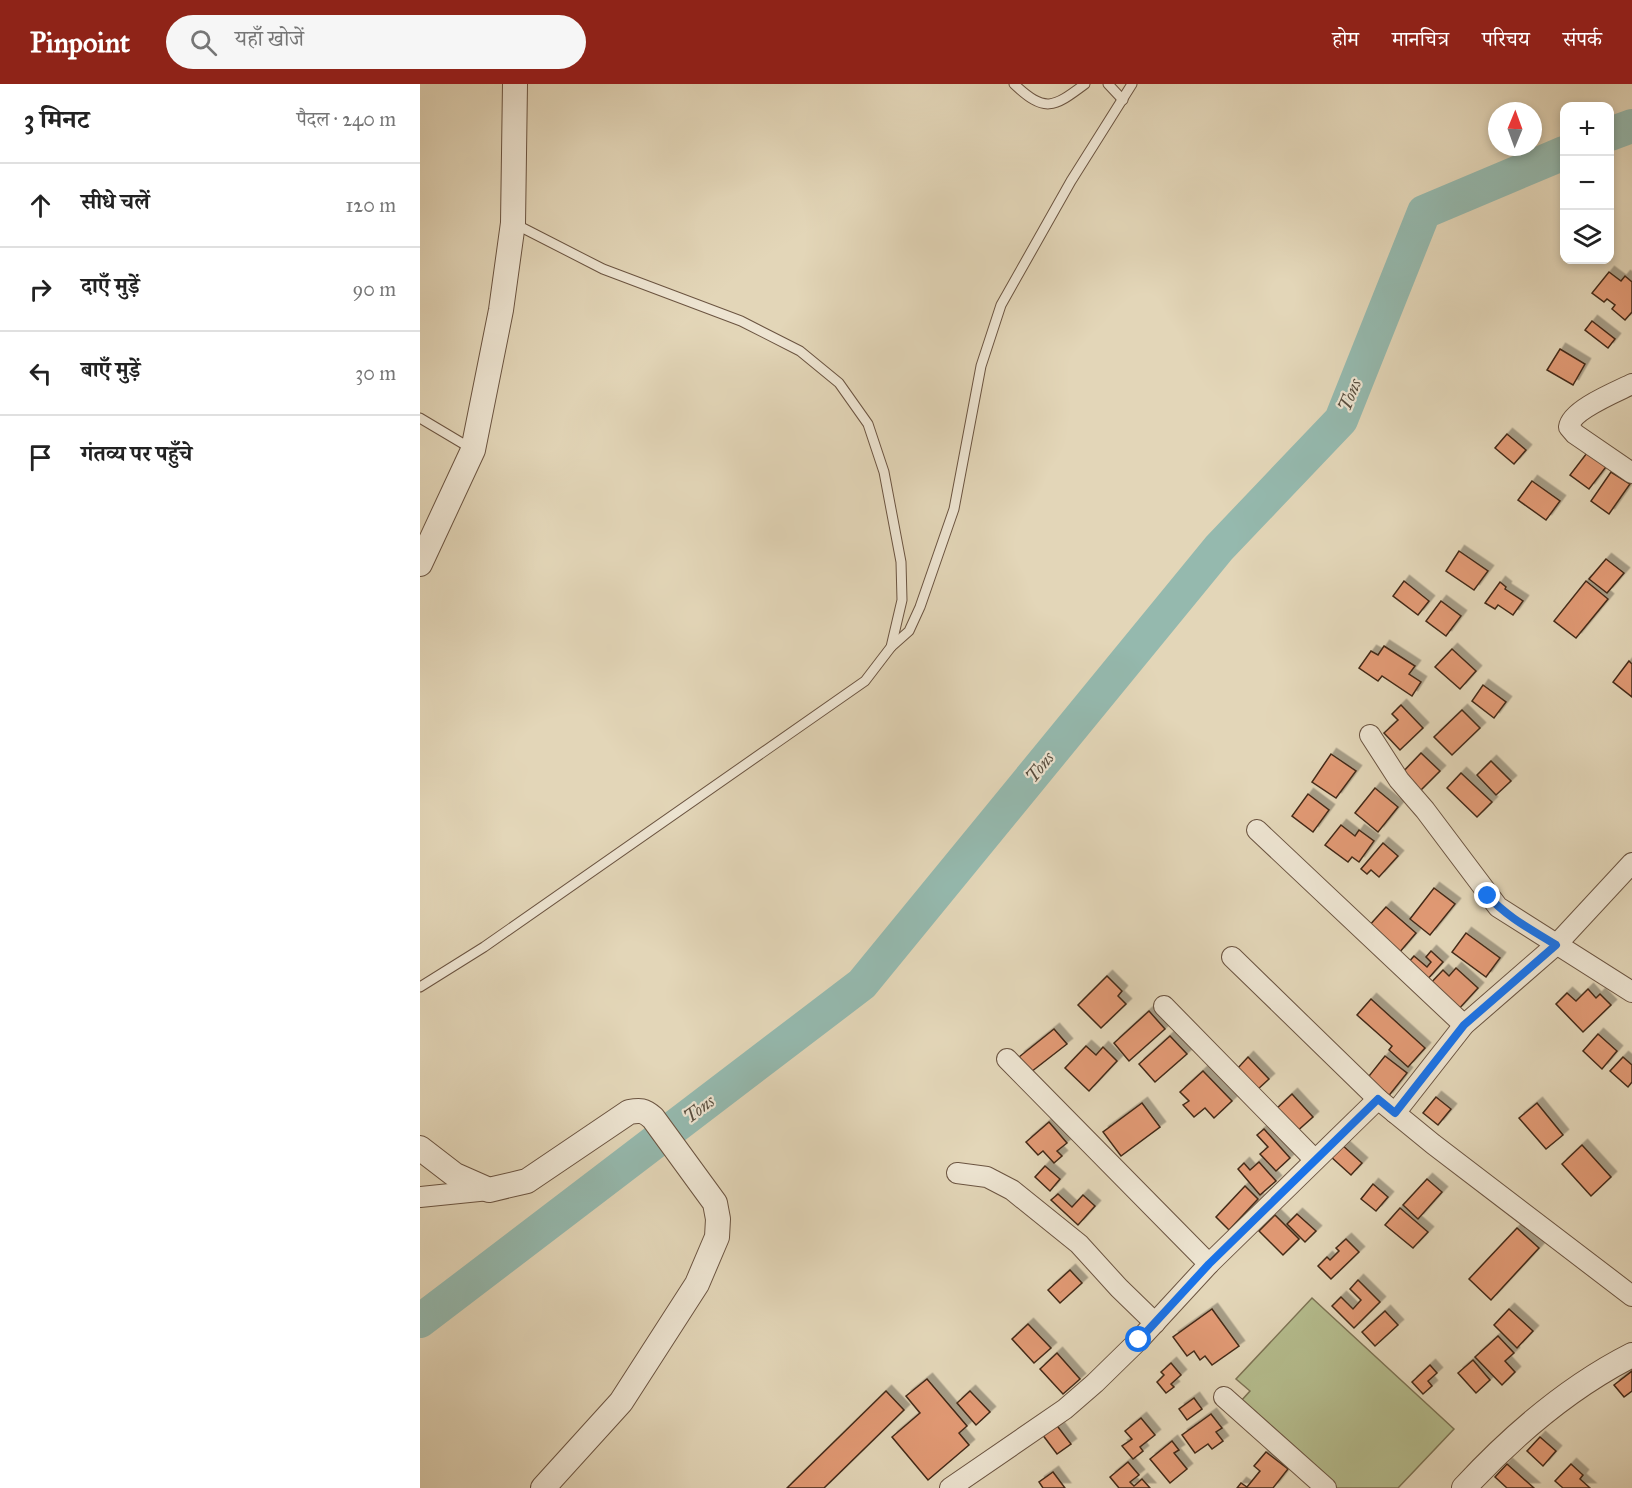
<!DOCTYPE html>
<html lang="hi">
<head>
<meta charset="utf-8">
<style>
  body { margin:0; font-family:"IM FELL Great Primer","Noto Serif Devanagari",serif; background:#f6f6f6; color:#222 }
  .controls { position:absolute; right:18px; top:18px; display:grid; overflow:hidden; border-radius:12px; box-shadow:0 3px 9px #0003 }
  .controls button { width:54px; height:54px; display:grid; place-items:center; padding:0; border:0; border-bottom:2px solid #e0e0e0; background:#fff; color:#222; font:30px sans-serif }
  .compass { position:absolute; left:1068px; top:18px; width:54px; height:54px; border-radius:50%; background:#fff; box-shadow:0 3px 9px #0003; rotate:1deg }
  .stop { position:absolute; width:18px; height:18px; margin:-14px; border:4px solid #1a73e8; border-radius:50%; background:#fff }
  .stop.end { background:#1a73e8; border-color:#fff; box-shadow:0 2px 6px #0008 }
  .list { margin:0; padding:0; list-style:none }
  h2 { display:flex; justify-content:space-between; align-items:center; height:78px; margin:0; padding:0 24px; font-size:26px }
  h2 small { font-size:20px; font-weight:400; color:#767676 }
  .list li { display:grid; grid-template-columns:39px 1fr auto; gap:18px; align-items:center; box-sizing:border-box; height:84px; padding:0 24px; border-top:2px solid #e0e0e0 }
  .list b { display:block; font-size:22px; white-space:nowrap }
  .list em { font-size:20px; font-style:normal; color:#767676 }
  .icon { flex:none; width:33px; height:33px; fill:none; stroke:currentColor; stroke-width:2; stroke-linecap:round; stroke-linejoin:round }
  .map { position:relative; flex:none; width:1212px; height:1404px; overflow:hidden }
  header { display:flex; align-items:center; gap:36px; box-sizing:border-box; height:84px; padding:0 30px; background:#8f2418; color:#fff }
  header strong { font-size:28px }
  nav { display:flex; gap:33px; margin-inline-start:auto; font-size:21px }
  .search { width:420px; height:54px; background:#f6f6f6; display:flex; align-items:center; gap:15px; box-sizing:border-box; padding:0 21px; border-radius:33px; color:#767676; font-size:22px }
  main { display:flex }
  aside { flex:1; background:#fff }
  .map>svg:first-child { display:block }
  .green { fill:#b5bd8e; stroke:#7c7354; stroke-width:1.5 }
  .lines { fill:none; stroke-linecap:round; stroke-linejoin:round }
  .river { stroke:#95b9ae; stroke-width:34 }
  .building { fill:#e29a74; stroke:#432919; stroke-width:1.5; filter:url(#shadow) }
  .service-casing { stroke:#6b5441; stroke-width:11 }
  .minor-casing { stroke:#6b5441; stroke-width:22 }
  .tertiary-casing { stroke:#6b5441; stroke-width:26 }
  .service { stroke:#ede4d1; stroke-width:9 }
  .minor { stroke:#ede4d1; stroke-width:20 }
  .tertiary { stroke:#ede4d1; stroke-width:24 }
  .route { stroke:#1a73e8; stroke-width:8 }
  .labels { text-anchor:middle; stroke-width:4.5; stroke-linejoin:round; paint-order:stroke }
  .water-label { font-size:18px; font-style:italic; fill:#584d3e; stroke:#ede4d1 }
</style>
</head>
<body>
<header>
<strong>Pinpoint</strong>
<div class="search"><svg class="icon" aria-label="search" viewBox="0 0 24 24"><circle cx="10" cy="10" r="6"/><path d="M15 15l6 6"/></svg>यहाँ खोजें</div>
<nav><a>होम</a><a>मानचित्र</a><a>परिचय</a><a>संपर्क</a></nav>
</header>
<main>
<aside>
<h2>3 मिनट<small>पैदल · 240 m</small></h2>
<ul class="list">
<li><svg class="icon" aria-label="ahead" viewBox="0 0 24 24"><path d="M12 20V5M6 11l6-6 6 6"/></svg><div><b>सीधे चलें</b></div><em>120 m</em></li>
<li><svg class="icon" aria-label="right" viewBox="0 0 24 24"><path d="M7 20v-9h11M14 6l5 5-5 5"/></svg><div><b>दाएँ मुड़ें</b></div><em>90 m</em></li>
<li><svg class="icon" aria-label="left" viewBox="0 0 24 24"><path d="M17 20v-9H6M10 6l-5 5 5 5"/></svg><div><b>बाएँ मुड़ें</b></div><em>30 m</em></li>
<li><svg class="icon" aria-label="arrive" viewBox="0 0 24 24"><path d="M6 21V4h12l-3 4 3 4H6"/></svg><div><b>गंतव्य पर पहुँचे</b></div></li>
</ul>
</aside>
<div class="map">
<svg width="1212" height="1404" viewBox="0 0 1212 1404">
  <defs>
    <filter id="shadow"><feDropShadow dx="5.5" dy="-5.5" stdDeviation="0" flood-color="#0004"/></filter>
  </defs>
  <rect width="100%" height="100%" fill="#e3d6b8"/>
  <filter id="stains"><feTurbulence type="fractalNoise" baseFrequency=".00333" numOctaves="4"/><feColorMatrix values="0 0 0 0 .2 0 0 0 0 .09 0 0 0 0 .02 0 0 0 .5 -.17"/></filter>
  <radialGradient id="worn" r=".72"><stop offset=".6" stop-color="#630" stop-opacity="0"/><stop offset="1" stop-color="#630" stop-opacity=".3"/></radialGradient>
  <!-- green -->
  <path class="green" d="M 892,1214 L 1034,1345 L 978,1404 L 916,1404 L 821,1317 L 830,1307 L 816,1295 Z"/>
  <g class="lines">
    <!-- river -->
    <g class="river">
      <path d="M 1190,50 L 1212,42"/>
      <path d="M 0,1237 L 442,900 L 799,464 L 921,336 L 1004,128 L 1144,69"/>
    </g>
  </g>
  <!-- building -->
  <g class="building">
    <path d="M 1189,188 L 1201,197 L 1205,192 L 1212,198 L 1212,228 L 1205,236 L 1192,225 L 1195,221 L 1187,215 L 1184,218 L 1172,209 Z"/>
    <path d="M 1172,237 L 1195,255 L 1188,264 L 1165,246 Z"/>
    <path d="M 1140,265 L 1165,280 L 1153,301 L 1127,286 Z"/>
    <path d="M 1087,350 L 1106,366 L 1094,380 L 1075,364 Z"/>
    <path d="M 1170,365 L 1189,379 L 1169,405 L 1150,391 Z"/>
    <path d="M 1191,388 L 1210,400 L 1189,430 L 1171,417 Z"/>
    <path d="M 1112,397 L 1140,417 L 1126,436 L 1098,416 Z"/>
    <path d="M 1039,467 L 1068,487 L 1054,506 L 1026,487 Z"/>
    <path d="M 1186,475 L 1204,489 L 1187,509 L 1169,495 Z"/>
    <path d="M 984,497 L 1009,517 L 998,531 L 973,512 Z"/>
    <path d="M 1166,497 L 1188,515 L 1156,554 L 1134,537 Z"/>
    <path d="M 1080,498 L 1086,503 L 1085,505 L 1103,517 L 1093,531 L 1078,521 L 1075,525 L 1065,519 Z"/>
    <path d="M 1021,517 L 1041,532 L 1026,552 L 1006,537 Z"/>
    <path d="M 964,562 L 995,582 L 989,590 L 1001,598 L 992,612 L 962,592 L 958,597 L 939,584 L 951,567 L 958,571 Z"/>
    <path d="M 1032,565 L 1056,587 L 1040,605 L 1015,583 Z"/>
    <path d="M 1209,577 L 1212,580 L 1212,613 L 1193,598 Z"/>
    <path d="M 1063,601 L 1086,618 L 1074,634 L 1052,617 Z"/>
    <path d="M 981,621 L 1003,644 L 980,666 L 964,649 L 978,636 L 972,630 Z"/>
    <path d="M 1042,626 L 1060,644 L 1032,671 L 1014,653 Z"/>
    <path d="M 1001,669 L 1020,687 L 998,709 L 980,691 Z"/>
    <path d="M 911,670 L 936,687 L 916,714 L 892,698 Z"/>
    <path d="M 1071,677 L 1091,697 L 1076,711 L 1057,691 Z"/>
    <path d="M 1041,689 L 1072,718 L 1057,733 L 1027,704 Z"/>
    <path d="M 955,704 L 978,723 L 958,748 L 935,729 Z"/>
    <path d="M 888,710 L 909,726 L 893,748 L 872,732 Z"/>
    <path d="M 921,741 L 935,752 L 939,746 L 954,757 L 939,778 L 932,773 L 928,778 L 905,761 Z"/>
    <path d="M 963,759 L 978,772 L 959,793 L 951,786 L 947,790 L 941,785 Z"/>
    <path d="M 1014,804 L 1035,820 L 1010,851 L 990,835 Z"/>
    <path d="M 966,823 L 996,849 L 979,869 L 948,843 Z"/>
    <path d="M 1046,849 L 1080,874 L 1066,893 L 1032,868 Z"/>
    <path d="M 1011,867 L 1023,878 L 1006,897 L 987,880 L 994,872 L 1007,883 L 1011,878 L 1006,873 Z"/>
    <path d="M 1036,884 L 1058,904 L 1037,927 L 1009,901 L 1023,886 L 1029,892 Z"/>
    <path d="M 687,892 L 702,907 L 698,912 L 706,920 L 681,944 L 658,921 Z"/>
    <path d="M 1168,905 L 1176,914 L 1180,910 L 1191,921 L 1163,948 L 1136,920 L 1147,909 L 1156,917 Z"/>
    <path d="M 951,915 L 1005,964 L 988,983 L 969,966 L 972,962 L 937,931 Z"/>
    <path d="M 729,927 L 745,945 L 709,977 L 694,959 Z"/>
    <path d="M 634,945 L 647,960 L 611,988 L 599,973 Z"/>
    <path d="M 1178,950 L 1197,967 L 1182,985 L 1163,967 Z"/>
    <path d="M 750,952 L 767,970 L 735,998 L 719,980 Z"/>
    <path d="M 666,962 L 676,971 L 683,963 L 697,977 L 669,1007 L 645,984 Z"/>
    <path d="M 965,972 L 987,989 L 967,1014 L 945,997 Z"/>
    <path d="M 828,973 L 849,995 L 837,1006 L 817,985 Z"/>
    <path d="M 1203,973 L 1212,981 L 1212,998 L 1208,1003 L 1190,987 Z"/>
    <path d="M 783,987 L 812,1017 L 794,1034 L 785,1024 L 774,1033 L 763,1021 L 769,1017 L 760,1008 Z"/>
    <path d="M 872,1010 L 893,1033 L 875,1049 L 854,1027 Z"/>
    <path d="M 1016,1013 L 1031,1025 L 1018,1041 L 1003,1029 Z"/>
    <path d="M 722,1019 L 740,1043 L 701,1072 L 683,1048 Z"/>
    <path d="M 1117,1019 L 1143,1051 L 1126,1065 L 1099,1034 Z"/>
    <path d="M 629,1038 L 647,1059 L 637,1067 L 642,1072 L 634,1079 L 623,1067 L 618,1071 L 606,1058 Z"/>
    <path d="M 844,1045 L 870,1074 L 856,1087 L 840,1070 L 848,1063 L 837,1051 Z"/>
    <path d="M 921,1060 L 942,1079 L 931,1091 L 910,1072 Z"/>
    <path d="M 1162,1061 L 1191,1093 L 1171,1112 L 1142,1080 Z"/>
    <path d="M 839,1078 L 856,1097 L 840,1111 L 818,1085 L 824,1079 L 830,1086 Z"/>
    <path d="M 625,1082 L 640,1095 L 630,1107 L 615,1093 Z"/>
    <path d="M 1007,1095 L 1022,1108 L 998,1135 L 983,1121 Z"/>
    <path d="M 953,1100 L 968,1113 L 956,1127 L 941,1115 Z"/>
    <path d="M 825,1102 L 838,1115 L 809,1146 L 796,1133 Z"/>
    <path d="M 638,1110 L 652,1123 L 663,1111 L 675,1122 L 658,1141 L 631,1116 Z"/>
    <path d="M 980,1124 L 1008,1148 L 993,1164 L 965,1141 Z"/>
    <path d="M 877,1130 L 896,1147 L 885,1158 L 867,1140 Z"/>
    <path d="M 855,1131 L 879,1155 L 863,1171 L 839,1147 Z"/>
    <path d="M 1097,1144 L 1119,1164 L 1071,1216 L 1049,1195 Z"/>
    <path d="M 926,1155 L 939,1168 L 911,1195 L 898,1182 L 907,1173 L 910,1176 L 919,1167 L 916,1164 Z"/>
    <path d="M 650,1186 L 662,1199 L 640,1219 L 628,1206 Z"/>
    <path d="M 938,1196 L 960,1218 L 934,1244 L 912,1222 L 921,1213 L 933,1225 L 941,1216 L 930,1205 Z"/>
    <path d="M 792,1225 L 819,1262 L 792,1281 L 785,1272 L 780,1276 L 774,1267 L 767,1272 L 753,1253 Z"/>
    <path d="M 1089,1225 L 1113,1247 L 1097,1264 L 1074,1241 Z"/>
    <path d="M 965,1227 L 978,1241 L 955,1262 L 942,1248 Z"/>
    <path d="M 608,1240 L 631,1264 L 614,1279 L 592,1255 Z"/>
    <path d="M 1078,1252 L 1094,1269 L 1085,1277 L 1095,1288 L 1082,1301 L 1055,1273 Z"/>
    <path d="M 637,1269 L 660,1295 L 643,1310 L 620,1285 Z"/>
    <path d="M 1053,1276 L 1070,1296 L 1056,1309 L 1038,1289 Z"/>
    <path d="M 751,1279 L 761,1291 L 751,1300 L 754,1303 L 746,1309 L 737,1298 L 744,1291 L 741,1288 Z"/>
    <path d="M 1010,1281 L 1017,1289 L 1008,1297 L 1012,1302 L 1003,1310 L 992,1298 Z"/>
    <path d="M 1212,1287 L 1212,1307 L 1204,1313 L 1194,1301 Z"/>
    <path d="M 507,1295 L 547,1342 L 539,1349 L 549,1361 L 508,1396 L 472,1353 L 500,1329 L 486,1312 Z"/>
    <path d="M 466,1307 L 484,1326 L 404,1404 L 367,1404 Z"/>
    <path d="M 550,1307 L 570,1328 L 556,1341 L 537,1319 Z"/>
    <path d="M 774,1314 L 782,1325 L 767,1336 L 759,1325 Z"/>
    <path d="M 791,1330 L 802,1344 L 796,1348 L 803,1357 L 792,1365 L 788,1360 L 775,1369 L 762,1351 Z"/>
    <path d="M 721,1334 L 735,1351 L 720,1363 L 723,1367 L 713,1375 L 702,1362 L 712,1355 L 705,1347 Z"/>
    <path d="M 635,1339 L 651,1360 L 637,1370 L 622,1350 Z"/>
    <path d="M 1120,1353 L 1136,1367 L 1123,1382 L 1107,1367 Z"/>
    <path d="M 752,1357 L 759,1366 L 754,1369 L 767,1385 L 750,1399 L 730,1375 Z"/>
    <path d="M 846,1368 L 868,1385 L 853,1404 L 817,1404 L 821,1399 L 827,1403 L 840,1387 L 834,1382 Z"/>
    <path d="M 708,1378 L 719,1391 L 710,1398 L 714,1402 L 722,1395 L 730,1404 L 699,1404 L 690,1393 Z"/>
    <path d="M 1087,1380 L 1114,1404 L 1087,1404 L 1075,1393 Z"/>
    <path d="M 1151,1380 L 1163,1391 L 1160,1395 L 1170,1404 L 1143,1404 L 1135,1397 Z"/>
    <path d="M 633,1388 L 645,1404 L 623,1404 L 619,1398 Z"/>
  </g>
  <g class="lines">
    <!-- service casing -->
    <g class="service-casing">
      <g id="service">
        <path d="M 594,0 C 625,29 633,24 665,0"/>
        <path d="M 688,0 L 703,16"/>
        <path d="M 0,334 L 52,365"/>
        <path d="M 471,563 L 489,547 L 500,523 L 534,425 L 561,282 L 581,221 L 651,97 L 712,0"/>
        <path d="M 0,903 L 64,863 L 445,597 L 471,563 L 482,516 L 481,478 L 464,388 L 448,340 L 419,299 L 380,267 L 321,237 L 183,185 L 95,140"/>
      </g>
    </g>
    <!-- minor casing -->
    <g class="minor-casing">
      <g id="minor">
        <path d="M 1212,300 C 1196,308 1151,326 1149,343 L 1155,350 L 1212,389"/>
        <path d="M 950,651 L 979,696 L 1005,726 L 1078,823 L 1212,908"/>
        <path d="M 837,746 L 1044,941"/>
        <path d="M 812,873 L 958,1015 L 1013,1060 L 1212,1212"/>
        <path d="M 744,922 L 895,1076"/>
        <path d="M 587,975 L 789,1180"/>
        <path d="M 975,1029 L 1044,941 L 1136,861 L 1212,779"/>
        <path d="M 537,1089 L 567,1093 L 592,1106 L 659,1160 L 699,1204 L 735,1239"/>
        <path d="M 0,1113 L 69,1106"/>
        <path d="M 804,1313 L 906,1404"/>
        <path d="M 530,1404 L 645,1325 L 675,1299 L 719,1256 L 789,1180 L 958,1015"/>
      </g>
    </g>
    <!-- tertiary casing -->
    <g class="tertiary-casing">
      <g id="tertiary">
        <path d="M 0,480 L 53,366 L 81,226 L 93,139 L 95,0"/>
        <path d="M 0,1064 L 35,1091 L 69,1106 L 107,1097 L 209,1028 C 220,1026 224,1026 233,1034 L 295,1119 L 298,1135 L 297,1153 L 277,1200 L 201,1318 L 123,1404"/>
        <path d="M 1044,1404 C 1093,1351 1147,1304 1212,1271"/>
      </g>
    </g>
    <!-- service -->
    <use href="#service" class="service"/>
    <!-- minor -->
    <use href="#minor" class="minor"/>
    <!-- tertiary -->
    <use href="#tertiary" class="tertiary"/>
  </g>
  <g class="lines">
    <!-- route -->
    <path class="route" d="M 719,1256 L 789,1180 L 958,1015 L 975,1029 L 1044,941 L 1136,861 C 1112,846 1087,833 1068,812"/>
  </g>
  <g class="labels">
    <!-- water labels -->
    <g class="water-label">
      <text transform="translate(930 311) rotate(-68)" y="6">Tons</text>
      <text transform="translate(620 683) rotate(-51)" y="6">Tons</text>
      <text transform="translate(279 1025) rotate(-37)" y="6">Tons</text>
    </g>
  </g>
  <rect width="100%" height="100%" filter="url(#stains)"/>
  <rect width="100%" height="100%" fill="url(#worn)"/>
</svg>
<div class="controls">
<button>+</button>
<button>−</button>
<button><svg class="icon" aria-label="layers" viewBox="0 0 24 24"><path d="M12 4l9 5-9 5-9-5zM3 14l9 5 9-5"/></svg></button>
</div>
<svg class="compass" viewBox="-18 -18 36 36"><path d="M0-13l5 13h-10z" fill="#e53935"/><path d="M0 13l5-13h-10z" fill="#767676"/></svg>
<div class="stop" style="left:719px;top:1256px"></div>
<div class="stop end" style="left:1068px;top:812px"></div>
</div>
</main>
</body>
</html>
